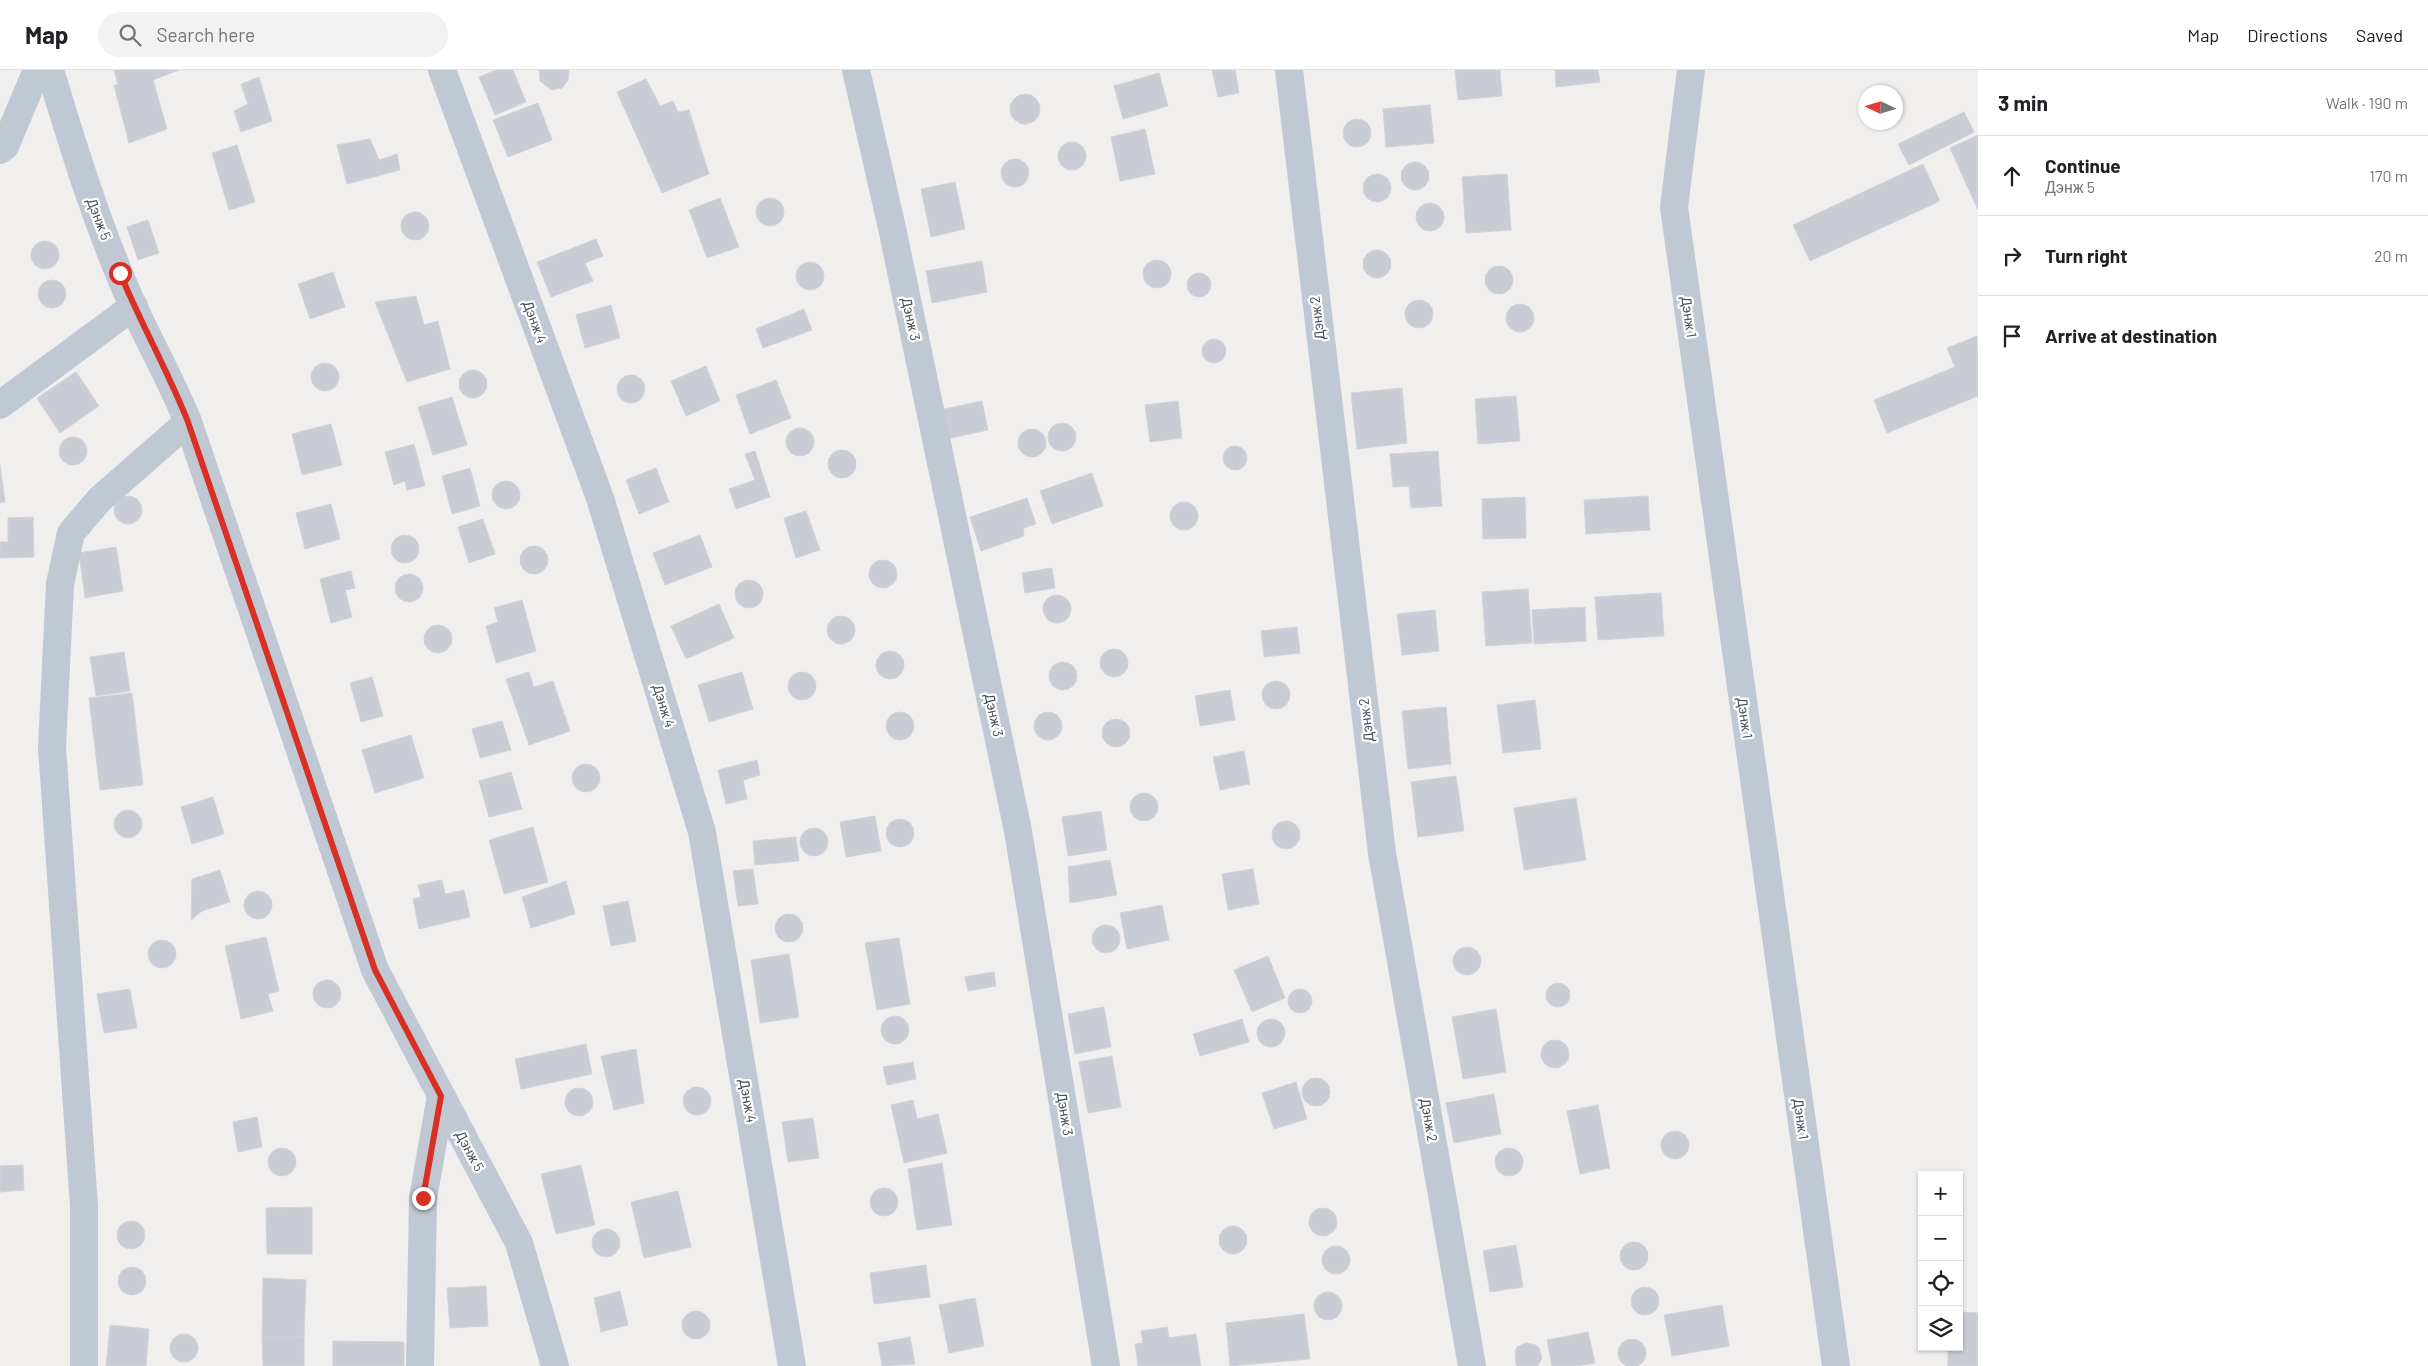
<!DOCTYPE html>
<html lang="en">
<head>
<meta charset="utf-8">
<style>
  body { margin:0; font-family:Barlow,sans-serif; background:#f2f2f2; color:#202124 }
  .controls { position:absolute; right:15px; bottom:15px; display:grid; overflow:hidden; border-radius:0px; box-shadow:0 1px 4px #0004 }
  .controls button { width:45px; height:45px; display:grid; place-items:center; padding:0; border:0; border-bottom:1px solid #e0e0e0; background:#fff; color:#202124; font:25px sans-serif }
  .compass { position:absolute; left:1858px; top:15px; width:45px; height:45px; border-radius:50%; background:#fff; box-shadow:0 1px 4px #0004; rotate:274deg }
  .stop { position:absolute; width:15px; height:15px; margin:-11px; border:4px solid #d93025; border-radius:50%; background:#fff }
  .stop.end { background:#d93025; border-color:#fff; box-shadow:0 1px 5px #0008 }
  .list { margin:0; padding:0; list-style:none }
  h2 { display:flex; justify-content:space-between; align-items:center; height:65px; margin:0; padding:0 20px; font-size:21px }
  h2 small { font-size:16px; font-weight:400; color:#757577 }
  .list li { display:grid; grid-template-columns:32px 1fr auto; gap:15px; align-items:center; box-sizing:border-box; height:80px; padding:0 20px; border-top:1px solid #e0e0e0 }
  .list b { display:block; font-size:19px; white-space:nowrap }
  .list p { margin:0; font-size:16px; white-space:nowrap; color:#757577 }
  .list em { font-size:16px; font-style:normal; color:#757577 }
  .icon { flex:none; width:28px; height:28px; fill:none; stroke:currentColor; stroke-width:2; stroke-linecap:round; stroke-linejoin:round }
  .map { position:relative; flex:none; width:1978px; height:1296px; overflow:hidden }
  header { display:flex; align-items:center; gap:30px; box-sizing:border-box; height:70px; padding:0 25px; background:#fff; border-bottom:1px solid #e0e0e0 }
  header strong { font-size:24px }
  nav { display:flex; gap:28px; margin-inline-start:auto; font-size:18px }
  .search { width:350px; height:45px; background:#f2f2f2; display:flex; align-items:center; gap:12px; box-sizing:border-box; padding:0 18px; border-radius:28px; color:#757577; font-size:19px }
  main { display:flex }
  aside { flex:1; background:#fff }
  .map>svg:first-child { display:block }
  .building { fill:#c9ccd4; stroke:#d1d3da }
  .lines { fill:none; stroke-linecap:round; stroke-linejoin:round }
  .minor { stroke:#c0c8d4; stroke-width:28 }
  .route { stroke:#d93025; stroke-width:6 }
  .labels { text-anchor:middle; stroke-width:4.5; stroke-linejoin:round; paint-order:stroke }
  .street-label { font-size:14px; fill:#454e5d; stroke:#fff }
</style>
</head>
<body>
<header>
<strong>Map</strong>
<div class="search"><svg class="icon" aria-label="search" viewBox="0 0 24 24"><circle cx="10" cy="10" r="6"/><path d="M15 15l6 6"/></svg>Search here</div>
<nav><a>Map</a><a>Directions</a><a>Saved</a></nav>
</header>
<main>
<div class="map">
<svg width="1978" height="1296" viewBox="0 0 1978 1296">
  <rect width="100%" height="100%" fill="#f1eeee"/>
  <!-- building -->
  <g class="building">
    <path d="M 114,0 L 179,0 L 153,10 L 167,59 L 129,73 L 114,15 L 118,15 Z"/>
    <path d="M 496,0 L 513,0 L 526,32 L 495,45 L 479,7 Z"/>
    <path d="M 569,0 L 568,10 L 562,18 L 552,20 L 540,11 L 539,0 Z"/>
    <path d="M 1212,0 L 1235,0 L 1239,23 L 1218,27 Z"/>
    <path d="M 1455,0 L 1500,0 L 1502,26 L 1458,30 Z"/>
    <path d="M 1555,0 L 1598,0 L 1600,12 L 1556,17 Z"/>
    <path d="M 1159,3 L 1168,36 L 1123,49 L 1114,16 Z"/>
    <path d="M 259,7 L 272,51 L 241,62 L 234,41 L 248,34 L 241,14 Z"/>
    <path d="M 646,9 L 660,36 L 673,31 L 678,42 L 689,40 L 709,104 L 662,123 L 617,22 Z"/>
    <circle cx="1025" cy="39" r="15"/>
    <path d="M 538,33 L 552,70 L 508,87 L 493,50 Z"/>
    <path d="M 1430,35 L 1434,73 L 1386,77 L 1383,39 Z"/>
    <path d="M 1964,42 L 1974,62 L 1909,95 L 1898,74 Z"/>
    <circle cx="1357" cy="63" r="14"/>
    <path d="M 1145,59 L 1155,104 L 1120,111 L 1111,67 Z"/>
    <path d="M 1978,65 L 1978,140 L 1950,78 Z"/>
    <path d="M 370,69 L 379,90 L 397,84 L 400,100 L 347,114 L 337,75 Z"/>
    <circle cx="1072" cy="86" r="14"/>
    <path d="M 237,75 L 255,132 L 229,140 L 212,83 Z"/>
    <circle cx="1015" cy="103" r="14"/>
    <circle cx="1415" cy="106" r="14"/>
    <path d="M 1923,94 L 1940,131 L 1810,191 L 1793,155 Z"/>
    <path d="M 1507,104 L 1511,160 L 1466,163 L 1462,107 Z"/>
    <circle cx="1377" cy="118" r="14"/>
    <path d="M 955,112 L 965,159 L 931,167 L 921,119 Z"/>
    <path d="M 720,128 L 739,177 L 707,188 L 689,140 Z"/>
    <circle cx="770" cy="142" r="14"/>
    <circle cx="1430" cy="147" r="14"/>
    <circle cx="415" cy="156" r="14"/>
    <path d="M 148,150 L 159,183 L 138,190 L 127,157 Z"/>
    <path d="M 596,169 L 603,186 L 585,193 L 593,211 L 551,227 L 537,192 Z"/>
    <circle cx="45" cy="185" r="14"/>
    <circle cx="1377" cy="194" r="14"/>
    <circle cx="1157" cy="204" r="14"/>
    <path d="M 982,191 L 987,222 L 932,233 L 926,201 Z"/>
    <circle cx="810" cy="206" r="14"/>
    <circle cx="1499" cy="210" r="14"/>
    <path d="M 333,202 L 345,237 L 310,249 L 298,214 Z"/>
    <circle cx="1199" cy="215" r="12"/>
    <circle cx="52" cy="224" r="14"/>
    <path d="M 416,226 L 424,255 L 438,251 L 450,299 L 407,312 L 375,232 Z"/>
    <circle cx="1419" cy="244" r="14"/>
    <circle cx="1520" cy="248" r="14"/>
    <path d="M 611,235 L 620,268 L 585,278 L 576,245 Z"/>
    <path d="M 804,239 L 812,260 L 763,278 L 756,259 Z"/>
    <path d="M 1977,266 L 1978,326 L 1887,363 L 1874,330 L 1955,297 L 1947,278 Z"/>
    <circle cx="1214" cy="281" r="12"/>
    <circle cx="325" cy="307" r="14"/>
    <path d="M 706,296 L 720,331 L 686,346 L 671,311 Z"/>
    <circle cx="473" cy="314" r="14"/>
    <path d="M 76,302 L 99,336 L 60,363 L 37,328 Z"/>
    <circle cx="631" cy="319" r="14"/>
    <path d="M 776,310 L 791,348 L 750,364 L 736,325 Z"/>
    <path d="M 1402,318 L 1407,373 L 1357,379 L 1351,323 Z"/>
    <path d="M 1516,326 L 1520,371 L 1478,374 L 1475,329 Z"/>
    <path d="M 452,327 L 467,375 L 433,385 L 418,337 Z"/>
    <path d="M 982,331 L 988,360 L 947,369 L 940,340 Z"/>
    <path d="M 1178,331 L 1182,368 L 1150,372 L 1145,335 Z"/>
    <circle cx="1062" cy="367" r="14"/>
    <path d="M 331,354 L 342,395 L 302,405 L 292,364 Z"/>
    <circle cx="800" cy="372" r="14"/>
    <circle cx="1032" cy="373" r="14"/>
    <circle cx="73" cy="381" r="14"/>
    <path d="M 414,374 L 425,416 L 407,420 L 405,411 L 394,415 L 385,382 Z"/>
    <circle cx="1235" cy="388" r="12"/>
    <circle cx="842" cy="394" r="14"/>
    <path d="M 755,381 L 770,427 L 736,439 L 729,419 L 755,410 L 745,384 Z"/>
    <path d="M 1438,381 L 1442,436 L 1411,438 L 1409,416 L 1393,417 L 1390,384 Z"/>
    <path d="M 0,395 L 5,432 L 0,433 Z"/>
    <path d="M 470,398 L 480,436 L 452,444 L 442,406 Z"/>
    <path d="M 656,398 L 669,432 L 639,444 L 626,410 Z"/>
    <path d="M 1092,403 L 1103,436 L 1052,454 L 1040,421 Z"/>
    <circle cx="506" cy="425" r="14"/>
    <circle cx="128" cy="440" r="14"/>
    <path d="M 1648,426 L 1650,460 L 1586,464 L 1584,430 Z"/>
    <path d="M 1525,427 L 1526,468 L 1483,469 L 1482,429 Z"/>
    <path d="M 1027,428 L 1036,454 L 1023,458 L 1024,466 L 981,481 L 970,447 Z"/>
    <circle cx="1184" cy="446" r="14"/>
    <path d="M 331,434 L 340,469 L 305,479 L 296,443 Z"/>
    <path d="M 806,441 L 820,480 L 796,488 L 784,448 Z"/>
    <path d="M 33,447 L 34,487 L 0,488 L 0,472 L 8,472 L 8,448 Z"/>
    <path d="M 483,449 L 495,484 L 469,493 L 458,457 Z"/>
    <path d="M 700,465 L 712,497 L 665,515 L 653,483 Z"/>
    <circle cx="405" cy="479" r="14"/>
    <circle cx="534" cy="490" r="14"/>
    <path d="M 116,477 L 123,521 L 85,528 L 79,483 Z"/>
    <circle cx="883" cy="504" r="14"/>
    <path d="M 1052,498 L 1055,518 L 1025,523 L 1022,503 Z"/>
    <path d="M 351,501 L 355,518 L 345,520 L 352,547 L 331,553 L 320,509 Z"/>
    <circle cx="409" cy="518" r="14"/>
    <circle cx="749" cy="524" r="14"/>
    <path d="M 1528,519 L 1532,573 L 1486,576 L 1482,522 Z"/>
    <path d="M 1661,523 L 1664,566 L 1598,570 L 1595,527 Z"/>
    <circle cx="1057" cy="539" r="14"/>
    <path d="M 522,530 L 536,581 L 496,593 L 486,556 L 498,552 L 494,538 Z"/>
    <path d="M 719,534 L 734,568 L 686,589 L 671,556 Z"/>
    <path d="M 1585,537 L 1586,571 L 1534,574 L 1532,540 Z"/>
    <path d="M 1435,540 L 1439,581 L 1402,585 L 1397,544 Z"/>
    <circle cx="841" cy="560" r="14"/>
    <circle cx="438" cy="569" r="14"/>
    <path d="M 1297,557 L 1300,583 L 1264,587 L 1261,561 Z"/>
    <circle cx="1114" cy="593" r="14"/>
    <circle cx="890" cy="595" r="14"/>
    <path d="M 124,582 L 130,621 L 96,626 L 90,587 Z"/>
    <circle cx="1063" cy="606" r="14"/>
    <path d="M 529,602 L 534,617 L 553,611 L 570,661 L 529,675 L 506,609 Z"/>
    <path d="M 742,602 L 753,639 L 709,652 L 698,615 Z"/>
    <circle cx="802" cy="616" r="14"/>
    <path d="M 372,607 L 383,646 L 361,652 L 350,613 Z"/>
    <circle cx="1276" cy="625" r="14"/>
    <path d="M 1230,620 L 1235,650 L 1200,656 L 1195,626 Z"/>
    <path d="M 132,623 L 143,715 L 100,720 L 89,628 Z"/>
    <path d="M 1535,630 L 1541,679 L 1503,683 L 1497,635 Z"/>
    <path d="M 1446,637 L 1451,694 L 1408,699 L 1402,641 Z"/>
    <circle cx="1048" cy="656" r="14"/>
    <circle cx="900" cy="656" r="14"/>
    <circle cx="1116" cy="663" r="14"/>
    <path d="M 502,651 L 511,680 L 480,688 L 472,659 Z"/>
    <path d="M 411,665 L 424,708 L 375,723 L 362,680 Z"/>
    <path d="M 1244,681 L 1250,714 L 1220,720 L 1213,687 Z"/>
    <path d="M 757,690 L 760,705 L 743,710 L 747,729 L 726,734 L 718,700 Z"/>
    <circle cx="586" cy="708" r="14"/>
    <path d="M 511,702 L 522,739 L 489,747 L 479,711 Z"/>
    <path d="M 1456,706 L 1464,761 L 1418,767 L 1411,712 Z"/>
    <circle cx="1144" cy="737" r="14"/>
    <path d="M 213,727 L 224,764 L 192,774 L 181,737 Z"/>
    <path d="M 1576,728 L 1586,790 L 1524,800 L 1514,738 Z"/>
    <circle cx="128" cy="754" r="14"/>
    <path d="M 1101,741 L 1107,780 L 1068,786 L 1062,747 Z"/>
    <path d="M 875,746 L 881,781 L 846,787 L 840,752 Z"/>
    <circle cx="900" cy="763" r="14"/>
    <circle cx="1286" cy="765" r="14"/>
    <path d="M 533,757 L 548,812 L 504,824 L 489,770 Z"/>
    <circle cx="814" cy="772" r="14"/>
    <path d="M 796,767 L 799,791 L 755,795 L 753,771 Z"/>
    <path d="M 1110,790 L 1117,825 L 1070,833 L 1068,797 Z"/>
    <path d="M 753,799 L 758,834 L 738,836 L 733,801 Z"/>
    <path d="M 1253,799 L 1259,834 L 1228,840 L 1222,804 Z"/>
    <path d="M 220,800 L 230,832 L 202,841 L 191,850 L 192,809 Z"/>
    <path d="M 442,810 L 445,824 L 464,820 L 470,847 L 419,859 L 413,829 L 421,827 L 418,815 Z"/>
    <path d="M 566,811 L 575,844 L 531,858 L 522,827 Z"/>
    <circle cx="258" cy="835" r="14"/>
    <path d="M 628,831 L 636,871 L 611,876 L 603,836 Z"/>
    <path d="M 1162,835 L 1169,870 L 1127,879 L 1120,843 Z"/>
    <circle cx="789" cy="858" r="14"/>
    <circle cx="1106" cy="869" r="14"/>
    <path d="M 266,867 L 279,921 L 268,924 L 273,941 L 241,949 L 225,876 Z"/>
    <path d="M 899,868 L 910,934 L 877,940 L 865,873 Z"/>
    <circle cx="162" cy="884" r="14"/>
    <circle cx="1467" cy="891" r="14"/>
    <path d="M 789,884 L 799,947 L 760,953 L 751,890 Z"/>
    <path d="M 1268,886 L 1285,928 L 1252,942 L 1234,900 Z"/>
    <path d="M 994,902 L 996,916 L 968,921 L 965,907 Z"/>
    <circle cx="327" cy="924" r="14"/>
    <circle cx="1558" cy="925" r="12"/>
    <circle cx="1300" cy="931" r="12"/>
    <path d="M 130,919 L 137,958 L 104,963 L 97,924 Z"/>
    <path d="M 1104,937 L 1111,977 L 1075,984 L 1068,944 Z"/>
    <path d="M 1496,939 L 1506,1002 L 1463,1009 L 1452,947 Z"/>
    <circle cx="895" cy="960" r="14"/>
    <circle cx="1271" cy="963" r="14"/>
    <path d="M 1242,949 L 1249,972 L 1200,986 L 1193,964 Z"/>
    <circle cx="1555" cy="984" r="14"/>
    <path d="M 586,974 L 592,1004 L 521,1019 L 515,989 Z"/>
    <path d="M 636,979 L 644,1033 L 614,1040 L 601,986 Z"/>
    <path d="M 1112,986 L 1121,1037 L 1088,1043 L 1079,992 Z"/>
    <path d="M 913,992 L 916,1009 L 887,1015 L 883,997 Z"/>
    <circle cx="1316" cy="1022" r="14"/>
    <path d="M 1296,1012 L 1307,1049 L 1274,1059 L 1262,1023 Z"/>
    <circle cx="697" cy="1031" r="14"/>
    <circle cx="579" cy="1032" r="14"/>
    <path d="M 1494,1024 L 1501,1064 L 1454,1073 L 1446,1033 Z"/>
    <path d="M 913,1030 L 917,1049 L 938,1044 L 947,1083 L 904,1093 L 891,1035 Z"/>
    <path d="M 1598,1035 L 1610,1098 L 1580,1104 L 1567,1041 Z"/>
    <path d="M 257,1047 L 262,1077 L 238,1082 L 233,1052 Z"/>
    <path d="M 813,1048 L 819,1088 L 788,1092 L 782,1052 Z"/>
    <circle cx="1675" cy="1075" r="14"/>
    <circle cx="282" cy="1092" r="14"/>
    <circle cx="1509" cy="1092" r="14"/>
    <path d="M 942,1093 L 952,1155 L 917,1160 L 908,1099 Z"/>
    <path d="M 23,1095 L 24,1120 L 0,1122 L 0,1096 Z"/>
    <path d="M 581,1095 L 595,1155 L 556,1164 L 541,1104 Z"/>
    <circle cx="884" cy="1132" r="14"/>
    <path d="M 678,1121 L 691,1177 L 644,1188 L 631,1132 Z"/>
    <path d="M 312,1137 L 312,1184 L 267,1184 L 266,1138 Z"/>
    <circle cx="1323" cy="1152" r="14"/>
    <circle cx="131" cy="1165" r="14"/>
    <circle cx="1233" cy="1170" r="14"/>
    <circle cx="606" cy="1173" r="14"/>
    <circle cx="1634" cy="1186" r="14"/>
    <path d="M 1516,1175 L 1523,1217 L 1490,1222 L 1483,1181 Z"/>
    <circle cx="1336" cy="1190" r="14"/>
    <path d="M 926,1195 L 930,1227 L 874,1234 L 870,1203 Z"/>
    <circle cx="132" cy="1211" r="14"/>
    <path d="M 263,1208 L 306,1210 L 304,1267 L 262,1268 Z"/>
    <path d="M 486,1216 L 488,1256 L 450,1258 L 447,1218 Z"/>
    <circle cx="1645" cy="1231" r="14"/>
    <path d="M 620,1221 L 628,1255 L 601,1262 L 594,1228 Z"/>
    <circle cx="1328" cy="1236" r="14"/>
    <path d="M 975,1228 L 984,1276 L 949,1283 L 939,1235 Z"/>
    <path d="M 1722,1235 L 1729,1276 L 1672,1286 L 1664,1245 Z"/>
    <circle cx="696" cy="1255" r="14"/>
    <path d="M 1959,1242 L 1978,1243 L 1978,1296 L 1948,1296 L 1948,1277 L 1959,1277 Z"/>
    <path d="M 1304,1244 L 1310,1289 L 1230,1296 L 1226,1253 Z"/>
    <path d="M 110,1255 L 149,1259 L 146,1296 L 106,1296 Z"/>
    <path d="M 1167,1257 L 1169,1268 L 1196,1264 L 1201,1296 L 1138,1296 L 1135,1274 L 1143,1273 L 1141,1261 Z"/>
    <path d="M 1588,1262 L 1595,1293 L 1577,1296 L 1552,1296 L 1547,1270 Z"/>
    <circle cx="184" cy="1278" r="14"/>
    <path d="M 304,1267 L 304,1296 L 263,1296 L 262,1268 Z"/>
    <path d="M 910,1267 L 915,1294 L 882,1296 L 878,1273 Z"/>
    <circle cx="1632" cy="1283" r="14"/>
    <path d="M 333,1271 L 404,1272 L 404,1296 L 333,1296 Z"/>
    <path d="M 1526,1273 L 1536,1275 L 1539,1278 L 1542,1288 L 1538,1296 L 1517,1296 L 1516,1294 L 1515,1281 L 1517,1277 Z"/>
  </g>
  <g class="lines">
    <!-- minor -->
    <g class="minor">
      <path d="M 50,0 C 74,80 99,160 133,236 C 151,275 172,312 188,352 L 375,900 L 519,1173 L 555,1296"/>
      <path d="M 442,0 L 600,428 L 702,762 L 792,1296"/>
      <path d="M 856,0 L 892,158 L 1018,761 L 1106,1296"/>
      <path d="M 1289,0 L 1382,783 L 1472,1296"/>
      <path d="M 1691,0 L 1674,137 L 1836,1296"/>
      <path d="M 0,80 L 5,76 L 37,0"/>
      <path d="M 0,335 L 134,236"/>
      <path d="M 84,1296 L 84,1136 L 52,677 L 60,514 L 71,463 L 100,429 L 188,352"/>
      <path d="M 420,1296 L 423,1128 L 441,1026"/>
    </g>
  </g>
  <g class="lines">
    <!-- route -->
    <path class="route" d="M 120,203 C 141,254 168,301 188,352 L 375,900 L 441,1026 L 423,1128"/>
  </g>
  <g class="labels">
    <!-- street labels -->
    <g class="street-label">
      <text transform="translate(99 149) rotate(69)" y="5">Дэнж 5</text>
      <text transform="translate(1689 247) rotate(82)" y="5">Дэнж 1</text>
      <text transform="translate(1317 248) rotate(-97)" y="5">Дэнж 2</text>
      <text transform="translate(911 249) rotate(78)" y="5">Дэнж 3</text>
      <text transform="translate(535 252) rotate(70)" y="5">Дэнж 4</text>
      <text transform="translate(664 636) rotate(73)" y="5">Дэнж 4</text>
      <text transform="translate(994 645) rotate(78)" y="5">Дэнж 3</text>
      <text transform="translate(1745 648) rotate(82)" y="5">Дэнж 1</text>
      <text transform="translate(1366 650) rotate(-97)" y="5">Дэнж 2</text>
      <text transform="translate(748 1031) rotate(80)" y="5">Дэнж 4</text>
      <text transform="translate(1065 1044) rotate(81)" y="5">Дэнж 3</text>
      <text transform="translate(1801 1049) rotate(82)" y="5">Дэнж 1</text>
      <text transform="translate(1429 1050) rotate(80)" y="5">Дэнж 2</text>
      <text transform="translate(470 1081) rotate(62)" y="5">Дэнж 5</text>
    </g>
  </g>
</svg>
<div class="controls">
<button>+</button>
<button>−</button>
<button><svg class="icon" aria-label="locate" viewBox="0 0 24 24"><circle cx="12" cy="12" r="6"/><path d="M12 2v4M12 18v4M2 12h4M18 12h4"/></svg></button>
<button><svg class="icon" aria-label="layers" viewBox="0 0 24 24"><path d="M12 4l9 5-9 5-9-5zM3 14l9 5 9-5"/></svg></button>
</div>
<svg class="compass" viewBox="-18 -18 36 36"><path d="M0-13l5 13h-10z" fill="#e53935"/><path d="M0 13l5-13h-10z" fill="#757577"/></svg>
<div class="stop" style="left:120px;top:203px"></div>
<div class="stop end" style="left:423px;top:1128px"></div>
</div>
<aside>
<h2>3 min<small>Walk · 190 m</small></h2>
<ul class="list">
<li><svg class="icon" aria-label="ahead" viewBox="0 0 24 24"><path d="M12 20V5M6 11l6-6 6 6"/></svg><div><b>Continue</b><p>Дэнж 5</p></div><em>170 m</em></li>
<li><svg class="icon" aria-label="right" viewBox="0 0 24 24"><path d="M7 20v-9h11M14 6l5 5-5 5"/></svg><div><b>Turn right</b></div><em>20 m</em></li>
<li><svg class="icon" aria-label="arrive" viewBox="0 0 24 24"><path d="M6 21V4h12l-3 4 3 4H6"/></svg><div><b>Arrive at destination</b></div></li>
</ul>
</aside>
</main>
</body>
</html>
